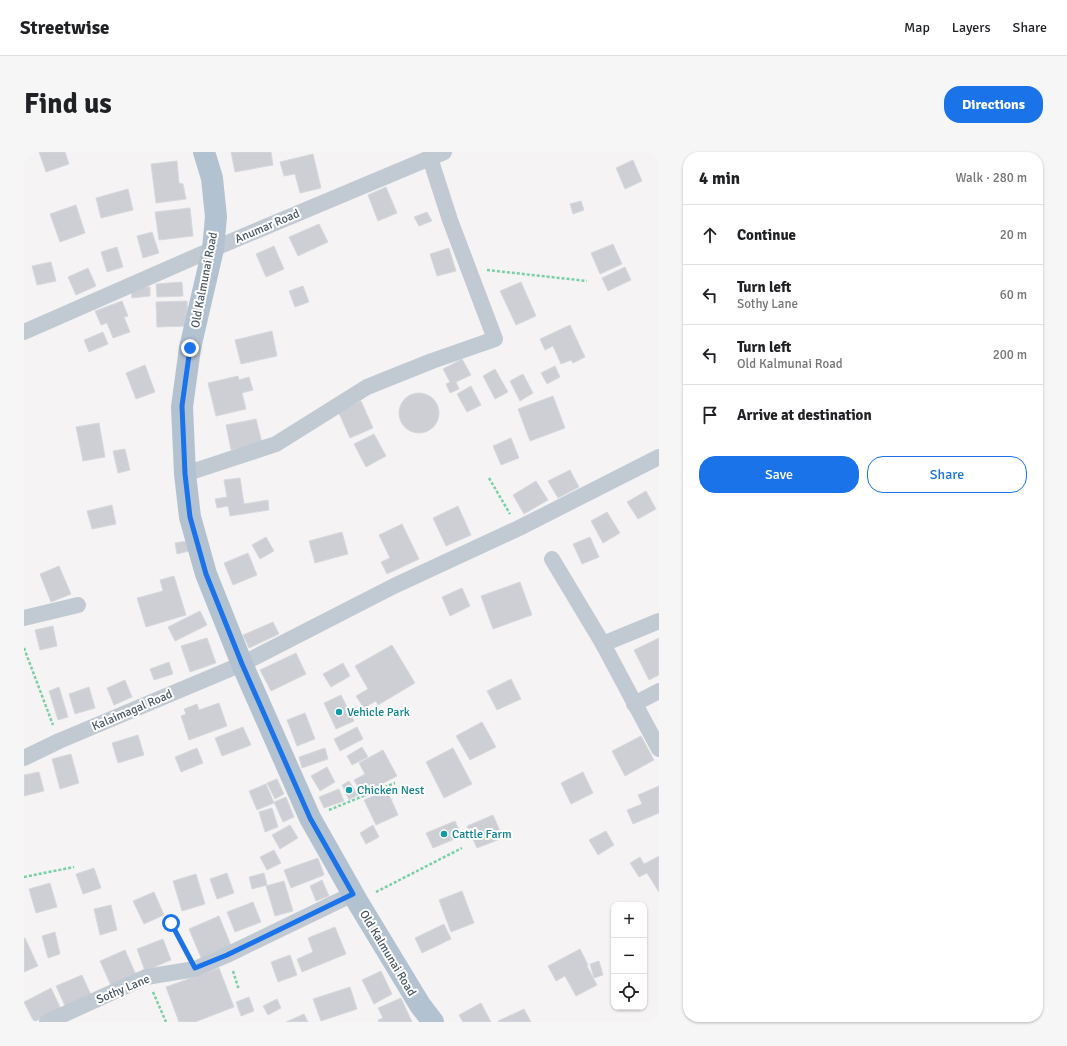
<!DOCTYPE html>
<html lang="en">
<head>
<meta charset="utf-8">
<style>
  body { margin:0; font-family:Signika,sans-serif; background:#f6f6f6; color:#202124 }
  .controls { position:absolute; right:12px; bottom:12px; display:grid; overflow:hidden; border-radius:8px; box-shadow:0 1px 3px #0004 }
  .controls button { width:36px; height:36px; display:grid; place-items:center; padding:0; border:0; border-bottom:1px solid #e0e0e0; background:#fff; color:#202124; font:20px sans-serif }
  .stop { position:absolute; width:12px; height:12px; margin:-9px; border:3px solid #1a73e8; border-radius:50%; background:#fff }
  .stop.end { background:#1a73e8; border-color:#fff; box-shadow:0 1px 4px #0008 }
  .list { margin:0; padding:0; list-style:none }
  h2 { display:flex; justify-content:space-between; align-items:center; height:52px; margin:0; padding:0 16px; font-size:17px }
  h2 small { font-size:13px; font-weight:400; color:#757577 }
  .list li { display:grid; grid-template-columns:26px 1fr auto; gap:12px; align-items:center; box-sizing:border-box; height:60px; padding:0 16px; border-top:1px solid #e0e0e0 }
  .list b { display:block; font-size:15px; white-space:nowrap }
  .list p { margin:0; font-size:13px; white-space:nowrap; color:#757577 }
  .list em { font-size:13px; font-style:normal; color:#757577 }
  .actions { display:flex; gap:8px; padding:12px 16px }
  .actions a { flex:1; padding:9px 0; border:1px solid #1a73e8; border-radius:16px; text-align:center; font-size:14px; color:#1a73e8 }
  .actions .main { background:#1a73e8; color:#fff }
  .icon { flex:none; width:22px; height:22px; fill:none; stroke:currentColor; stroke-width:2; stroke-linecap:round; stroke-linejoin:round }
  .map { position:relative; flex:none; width:635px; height:870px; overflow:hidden; border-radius:16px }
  header { display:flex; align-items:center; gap:24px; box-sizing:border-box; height:56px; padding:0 20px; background:#fff; border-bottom:1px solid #e0e0e0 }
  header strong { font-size:19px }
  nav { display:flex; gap:22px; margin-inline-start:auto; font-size:14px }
  .intro { display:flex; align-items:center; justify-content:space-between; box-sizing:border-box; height:96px; padding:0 24px }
  h1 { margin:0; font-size:28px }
  .button { padding:10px 18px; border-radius:16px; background:#1a73e8; color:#fff; font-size:14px; font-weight:700 }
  main { display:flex; gap:24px; padding:0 24px }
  aside { flex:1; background:#fff; border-radius:16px; box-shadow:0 1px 3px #0004 }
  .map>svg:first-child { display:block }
  .building { fill:#cdcfd5; stroke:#d7d9de }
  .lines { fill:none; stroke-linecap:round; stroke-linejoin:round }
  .path { stroke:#7ad0a6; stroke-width:2.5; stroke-dasharray:3 2; stroke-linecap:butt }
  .street { stroke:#c1cad2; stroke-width:16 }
  .primary { stroke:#b3c2d1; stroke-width:22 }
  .route { stroke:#1a73e8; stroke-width:5 }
  .culture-dot { fill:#0f9aa8; stroke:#fff; stroke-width:1.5 }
  .labels { text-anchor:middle; stroke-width:4; stroke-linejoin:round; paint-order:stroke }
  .street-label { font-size:12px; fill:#4a5661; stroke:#fff }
  .culture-label { font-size:12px; fill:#0d838f; stroke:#fff; text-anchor:start }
</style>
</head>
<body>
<header>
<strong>Streetwise</strong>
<nav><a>Map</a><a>Layers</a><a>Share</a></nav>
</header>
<div class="intro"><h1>Find us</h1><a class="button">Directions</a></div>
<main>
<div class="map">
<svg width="635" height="870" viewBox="0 0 635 870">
  <rect width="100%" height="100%" fill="#f5f3f3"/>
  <!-- building -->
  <g class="building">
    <path d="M 15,0 L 41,0 L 45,12 L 22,20 Z"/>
    <path d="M 207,0 L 247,0 L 249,13 L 211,20 Z"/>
    <path d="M 289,2 L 297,36 L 276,41 L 271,22 L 260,24 L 256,10 Z"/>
    <path d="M 609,8 L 618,29 L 601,37 L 592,16 Z"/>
    <path d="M 153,9 L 155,31 L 159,32 L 162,47 L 132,51 L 127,12 Z"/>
    <path d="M 362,35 L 373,61 L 354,69 L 344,43 Z"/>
    <path d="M 104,37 L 109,58 L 77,66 L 72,46 Z"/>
    <path d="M 557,49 L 560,58 L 549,62 L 546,52 Z"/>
    <path d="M 52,53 L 61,81 L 36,90 L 26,62 Z"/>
    <path d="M 166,56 L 169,84 L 135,88 L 131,60 Z"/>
    <path d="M 403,60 L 408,69 L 395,74 L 390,65 Z"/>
    <path d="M 295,72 L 304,90 L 274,104 L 265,85 Z"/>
    <path d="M 128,80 L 135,101 L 119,106 L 113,84 Z"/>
    <path d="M 589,92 L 598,112 L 576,122 L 567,101 Z"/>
    <path d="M 250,94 L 260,117 L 242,125 L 232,102 Z"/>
    <path d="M 93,95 L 99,115 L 83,120 L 77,100 Z"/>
    <path d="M 425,96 L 432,119 L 413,124 L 406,102 Z"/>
    <path d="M 27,110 L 32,129 L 13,133 L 8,114 Z"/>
    <path d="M 601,115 L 607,128 L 584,139 L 578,126 Z"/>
    <path d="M 64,116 L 72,134 L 52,143 L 44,125 Z"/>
    <path d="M 158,130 L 159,144 L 133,145 L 132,132 Z"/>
    <path d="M 497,130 L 512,164 L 492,173 L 476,139 Z"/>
    <path d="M 279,134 L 285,150 L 271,155 L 265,139 Z"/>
    <path d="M 126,135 L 126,144 L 108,146 L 107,136 Z"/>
    <path d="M 98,149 L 104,164 L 100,165 L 106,180 L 89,186 L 83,171 L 77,173 L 71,159 Z"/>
    <path d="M 163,149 L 164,174 L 133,175 L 132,150 Z"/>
    <path d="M 546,173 L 561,205 L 549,211 L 547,208 L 537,212 L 529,194 L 521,198 L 516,187 Z"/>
    <path d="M 248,179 L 253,204 L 217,212 L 211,188 Z"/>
    <path d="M 79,180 L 84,192 L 65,200 L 60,188 Z"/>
    <path d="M 438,207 L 447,223 L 432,230 L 435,237 L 426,241 L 422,232 L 426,230 L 419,217 Z"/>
    <path d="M 121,213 L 131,240 L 112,247 L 102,221 Z"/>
    <path d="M 531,214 L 536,225 L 523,232 L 517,221 Z"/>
    <path d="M 471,217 L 484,240 L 471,247 L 459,224 Z"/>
    <path d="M 499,222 L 509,241 L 496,249 L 486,229 Z"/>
    <path d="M 214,224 L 215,228 L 225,225 L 229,238 L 218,241 L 222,257 L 192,264 L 184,231 Z"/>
    <path d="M 447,234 L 457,253 L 443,260 L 433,242 Z"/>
    <circle cx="395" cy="261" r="20"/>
    <path d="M 529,244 L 541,276 L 506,289 L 494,257 Z"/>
    <path d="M 337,249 L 349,276 L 326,286 L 314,259 Z"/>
    <path d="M 232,267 L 238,291 L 207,298 L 202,273 Z"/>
    <path d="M 75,271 L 81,305 L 59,309 L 52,275 Z"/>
    <path d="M 350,282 L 362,304 L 342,315 L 330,292 Z"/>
    <path d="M 487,286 L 495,306 L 477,313 L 469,294 Z"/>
    <path d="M 101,297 L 106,318 L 94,321 L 89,299 Z"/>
    <path d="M 546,318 L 555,335 L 534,346 L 524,329 Z"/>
    <path d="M 216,326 L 220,352 L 244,348 L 245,358 L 206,364 L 204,354 L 193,356 L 191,347 L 203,345 L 200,328 Z"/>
    <path d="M 512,329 L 524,348 L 500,362 L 489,343 Z"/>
    <path d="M 622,339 L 632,357 L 614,367 L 603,350 Z"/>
    <path d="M 88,353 L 92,372 L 68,377 L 63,359 Z"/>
    <path d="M 434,354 L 447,383 L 422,394 L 409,366 Z"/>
    <path d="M 583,360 L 596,381 L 579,391 L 567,369 Z"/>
    <path d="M 378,372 L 395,407 L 363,422 L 357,410 L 366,406 L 355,383 Z"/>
    <path d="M 318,380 L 324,402 L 291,411 L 285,389 Z"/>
    <path d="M 242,385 L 250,399 L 236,407 L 228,393 Z"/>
    <path d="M 566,385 L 575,405 L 558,412 L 549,392 Z"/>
    <path d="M 163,389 L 165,399 L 153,402 L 151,391 Z"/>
    <path d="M 224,401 L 233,423 L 209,433 L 200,411 Z"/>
    <path d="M 35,414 L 47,442 L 27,450 L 16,422 Z"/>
    <path d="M 150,424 L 162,463 L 122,475 L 113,446 L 139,439 L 136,428 Z"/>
    <path d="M 496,430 L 508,463 L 469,477 L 457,444 Z"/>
    <path d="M 438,436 L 446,454 L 426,464 L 418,445 Z"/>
    <path d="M 176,459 L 183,473 L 151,489 L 144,475 Z"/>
    <path d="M 249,470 L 255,482 L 225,496 L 219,483 Z"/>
    <path d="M 29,474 L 33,494 L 16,498 L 11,478 Z"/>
    <path d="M 183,486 L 192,511 L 166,520 L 157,494 Z"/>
    <path d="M 635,486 L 635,523 L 625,528 L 610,498 Z"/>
    <path d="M 368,493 L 391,531 L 354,553 L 352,549 L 340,556 L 332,544 L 344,537 L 331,514 Z"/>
    <path d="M 272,501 L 282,522 L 247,539 L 236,518 Z"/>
    <path d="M 145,510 L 149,522 L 130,528 L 126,517 Z"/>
    <path d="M 319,511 L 326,524 L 307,535 L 299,522 Z"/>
    <path d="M 487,527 L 497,547 L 473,558 L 463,539 Z"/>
    <path d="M 101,528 L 108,545 L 90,553 L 83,536 Z"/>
    <path d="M 35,535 L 44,565 L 34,568 L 25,539 Z"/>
    <path d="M 65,535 L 71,556 L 51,562 L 45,542 Z"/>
    <path d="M 317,543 L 330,569 L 312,577 L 300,551 Z"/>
    <path d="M 195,551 L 203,574 L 165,588 L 157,564 L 162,562 L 160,557 L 173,552 L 175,558 Z"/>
    <path d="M 281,561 L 291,587 L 273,594 L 263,568 Z"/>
    <path d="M 458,570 L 472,595 L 446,608 L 432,584 Z"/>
    <path d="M 219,575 L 227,593 L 198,604 L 191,586 Z"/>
    <path d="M 333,575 L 339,587 L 316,599 L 310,587 Z"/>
    <path d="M 114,583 L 120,603 L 94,611 L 88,591 Z"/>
    <path d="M 617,584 L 630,608 L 601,624 L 588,599 Z"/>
    <path d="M 338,595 L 344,605 L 328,613 L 323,604 Z"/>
    <path d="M 173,596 L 179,611 L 157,620 L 151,605 Z"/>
    <path d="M 301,596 L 304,607 L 278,616 L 275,605 Z"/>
    <path d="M 429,596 L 448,632 L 420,646 L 402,610 Z"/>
    <path d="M 359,598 L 373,624 L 338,642 L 330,628 L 341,622 L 335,611 Z"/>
    <path d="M 47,602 L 55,631 L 36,637 L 28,607 Z"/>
    <path d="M 303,615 L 311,630 L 296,639 L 287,624 Z"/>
    <path d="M 15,620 L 20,639 L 0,644 L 0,623 Z"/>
    <path d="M 559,620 L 569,641 L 547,652 L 537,631 Z"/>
    <path d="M 253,627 L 260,642 L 251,647 L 243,631 Z"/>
    <path d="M 325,629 L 334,643 L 325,648 L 318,633 Z"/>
    <path d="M 242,632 L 250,651 L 233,658 L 225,639 Z"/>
    <path d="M 635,634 L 635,661 L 609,672 L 603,658 L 618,652 L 614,643 Z"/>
    <path d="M 315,637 L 320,649 L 300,656 L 295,645 Z"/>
    <path d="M 363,638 L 374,663 L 352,673 L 340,648 Z"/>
    <path d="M 262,645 L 270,665 L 259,670 L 250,650 Z"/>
    <path d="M 248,656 L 254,675 L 241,680 L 235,660 Z"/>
    <path d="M 469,663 L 479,686 L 453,696 L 443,674 Z"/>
    <path d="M 431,669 L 438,684 L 409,696 L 402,681 Z"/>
    <path d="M 266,673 L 274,686 L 256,697 L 248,683 Z"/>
    <path d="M 349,673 L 355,685 L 342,692 L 336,681 Z"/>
    <path d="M 582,679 L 590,693 L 574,703 L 565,688 Z"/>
    <path d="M 250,698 L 257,711 L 243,718 L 236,705 Z"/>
    <path d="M 635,704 L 635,740 L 623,721 L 615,725 L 606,711 L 616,705 L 620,712 Z"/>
    <path d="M 294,706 L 300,723 L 267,736 L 260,718 Z"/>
    <path d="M 70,716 L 77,736 L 59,742 L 52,722 Z"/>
    <path d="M 203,721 L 210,741 L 193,747 L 186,727 Z"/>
    <path d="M 240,721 L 243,733 L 228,737 L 225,725 Z"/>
    <path d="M 172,722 L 181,752 L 158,759 L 149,729 Z"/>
    <path d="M 298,728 L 305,744 L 292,749 L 286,734 Z"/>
    <path d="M 260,729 L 269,759 L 251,764 L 242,734 Z"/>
    <path d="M 26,731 L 33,755 L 12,761 L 5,737 Z"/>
    <path d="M 438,739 L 450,771 L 427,780 L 415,748 Z"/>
    <path d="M 130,740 L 140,763 L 120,772 L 109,749 Z"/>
    <path d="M 229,750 L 237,770 L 211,780 L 203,760 Z"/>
    <path d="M 87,753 L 93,778 L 76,783 L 70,757 Z"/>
    <path d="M 195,764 L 208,796 L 178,808 L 165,777 Z"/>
    <path d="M 420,772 L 427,787 L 398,801 L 391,786 Z"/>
    <path d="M 311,775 L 322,802 L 278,820 L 273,807 L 289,800 L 284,786 Z"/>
    <path d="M 31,780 L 36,802 L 24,806 L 18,784 Z"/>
    <path d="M 0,786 L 1,786 L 14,814 L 0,820 Z"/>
    <path d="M 139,787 L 147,808 L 121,819 L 113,797 Z"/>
    <path d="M 556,797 L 564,813 L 563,814 L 573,833 L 552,844 L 541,824 L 532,829 L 524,814 Z"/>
    <path d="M 101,798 L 114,827 L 89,838 L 76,809 Z"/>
    <path d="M 266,803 L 273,823 L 254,830 L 247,810 Z"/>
    <path d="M 575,809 L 579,823 L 570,826 L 566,812 Z"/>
    <path d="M 195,816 L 210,855 L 171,870 L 155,870 L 142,835 Z"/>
    <path d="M 357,819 L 368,842 L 350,852 L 338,828 Z"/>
    <path d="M 58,823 L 67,843 L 41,854 L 32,834 Z"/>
    <path d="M 326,835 L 333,857 L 297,869 L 289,847 Z"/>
    <path d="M 27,836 L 37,857 L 10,870 L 0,850 Z"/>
    <path d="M 225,845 L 230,859 L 217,864 L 212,850 Z"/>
    <path d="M 377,846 L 388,870 L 355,870 L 354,868 L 359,866 L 354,856 Z"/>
    <path d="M 253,847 L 257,856 L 244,863 L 239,854 Z"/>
    <path d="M 457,851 L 467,870 L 439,870 L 435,863 Z"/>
    <path d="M 500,857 L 507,870 L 475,870 L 474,869 Z"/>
    <path d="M 280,862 L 284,870 L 262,870 Z"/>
  </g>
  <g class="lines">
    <!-- path -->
    <g class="path">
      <path d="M 463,118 L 563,129"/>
      <path d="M 465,326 L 486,362"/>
      <path d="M 0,496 L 29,573"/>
      <path d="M 305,658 L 371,631"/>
      <path d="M 0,725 L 50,715"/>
      <path d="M 352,740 L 438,696"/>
      <path d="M 147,771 L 163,800"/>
      <path d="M 209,819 L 215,838"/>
      <path d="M 129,840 L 142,870"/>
      <path d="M 0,861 L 4,870"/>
    </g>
    <!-- street -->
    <g class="street">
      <path d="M 0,180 L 189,97 L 420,0"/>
      <path d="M 161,322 L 252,292 L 343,235 L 408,209 L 471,187 L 426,68 L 406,6"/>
      <path d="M 528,407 L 579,492 L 635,597"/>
      <path d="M 0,466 L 54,453"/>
      <path d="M 579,492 L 635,469"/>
      <path d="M 610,552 L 635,539"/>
      <path d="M 0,606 L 35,589 L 218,512 L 370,434 L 495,376 L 635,305"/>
      <path d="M 23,870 L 122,825 L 171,817 L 203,803 L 329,742"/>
    </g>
    <!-- primary -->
    <path class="primary" d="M 180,0 L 188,26 L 192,65 L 189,97 L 166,196 L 158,255 L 161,322 L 166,365 L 182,422 L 218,512 L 286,666 L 333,749 L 396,853 L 409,870"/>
  </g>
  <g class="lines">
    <!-- route -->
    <path class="route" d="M 147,771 L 171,816 L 203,803 L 329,742 L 286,666 L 218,512 L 182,422 L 166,365 L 161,322 L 158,254 L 166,196"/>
  </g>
  <!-- markers -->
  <g class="culture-dot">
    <circle cx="315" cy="560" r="4"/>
    <circle cx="325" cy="638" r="4"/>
    <circle cx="420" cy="682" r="4"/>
  </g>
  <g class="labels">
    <!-- street labels -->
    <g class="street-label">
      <text transform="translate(243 74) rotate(-23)" y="4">Anumar Road</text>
      <text transform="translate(180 128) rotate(-79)" y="4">Old Kalmunai Road</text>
      <text transform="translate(108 558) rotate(-23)" y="4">Kalaimagal Road</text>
      <text transform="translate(364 801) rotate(59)" y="4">Old Kalmunai Road</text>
      <text transform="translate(99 837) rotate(-23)" y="4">Sothy Lane</text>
    </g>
    <!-- culture labels -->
    <g class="culture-label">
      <text x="323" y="564">Vehicle Park</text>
      <text x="333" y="642">Chicken Nest</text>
      <text x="428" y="686">Cattle Farm</text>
    </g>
  </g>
</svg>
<div class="controls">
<button>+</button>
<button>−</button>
<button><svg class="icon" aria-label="locate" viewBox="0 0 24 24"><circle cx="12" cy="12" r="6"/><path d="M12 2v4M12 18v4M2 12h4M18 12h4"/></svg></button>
</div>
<div class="stop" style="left:147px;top:771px"></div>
<div class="stop end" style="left:166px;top:196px"></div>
</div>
<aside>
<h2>4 min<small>Walk · 280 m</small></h2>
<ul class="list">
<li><svg class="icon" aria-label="ahead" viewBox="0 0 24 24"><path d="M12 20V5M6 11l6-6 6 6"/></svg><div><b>Continue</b></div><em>20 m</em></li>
<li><svg class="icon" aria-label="left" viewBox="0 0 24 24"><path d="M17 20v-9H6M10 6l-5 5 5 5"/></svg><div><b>Turn left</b><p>Sothy Lane</p></div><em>60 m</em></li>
<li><svg class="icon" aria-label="left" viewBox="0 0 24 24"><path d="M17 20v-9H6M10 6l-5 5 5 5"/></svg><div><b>Turn left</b><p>Old Kalmunai Road</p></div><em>200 m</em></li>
<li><svg class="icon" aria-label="arrive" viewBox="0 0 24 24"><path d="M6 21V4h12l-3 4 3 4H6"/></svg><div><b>Arrive at destination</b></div></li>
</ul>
<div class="actions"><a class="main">Save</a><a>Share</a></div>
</aside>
</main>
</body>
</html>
